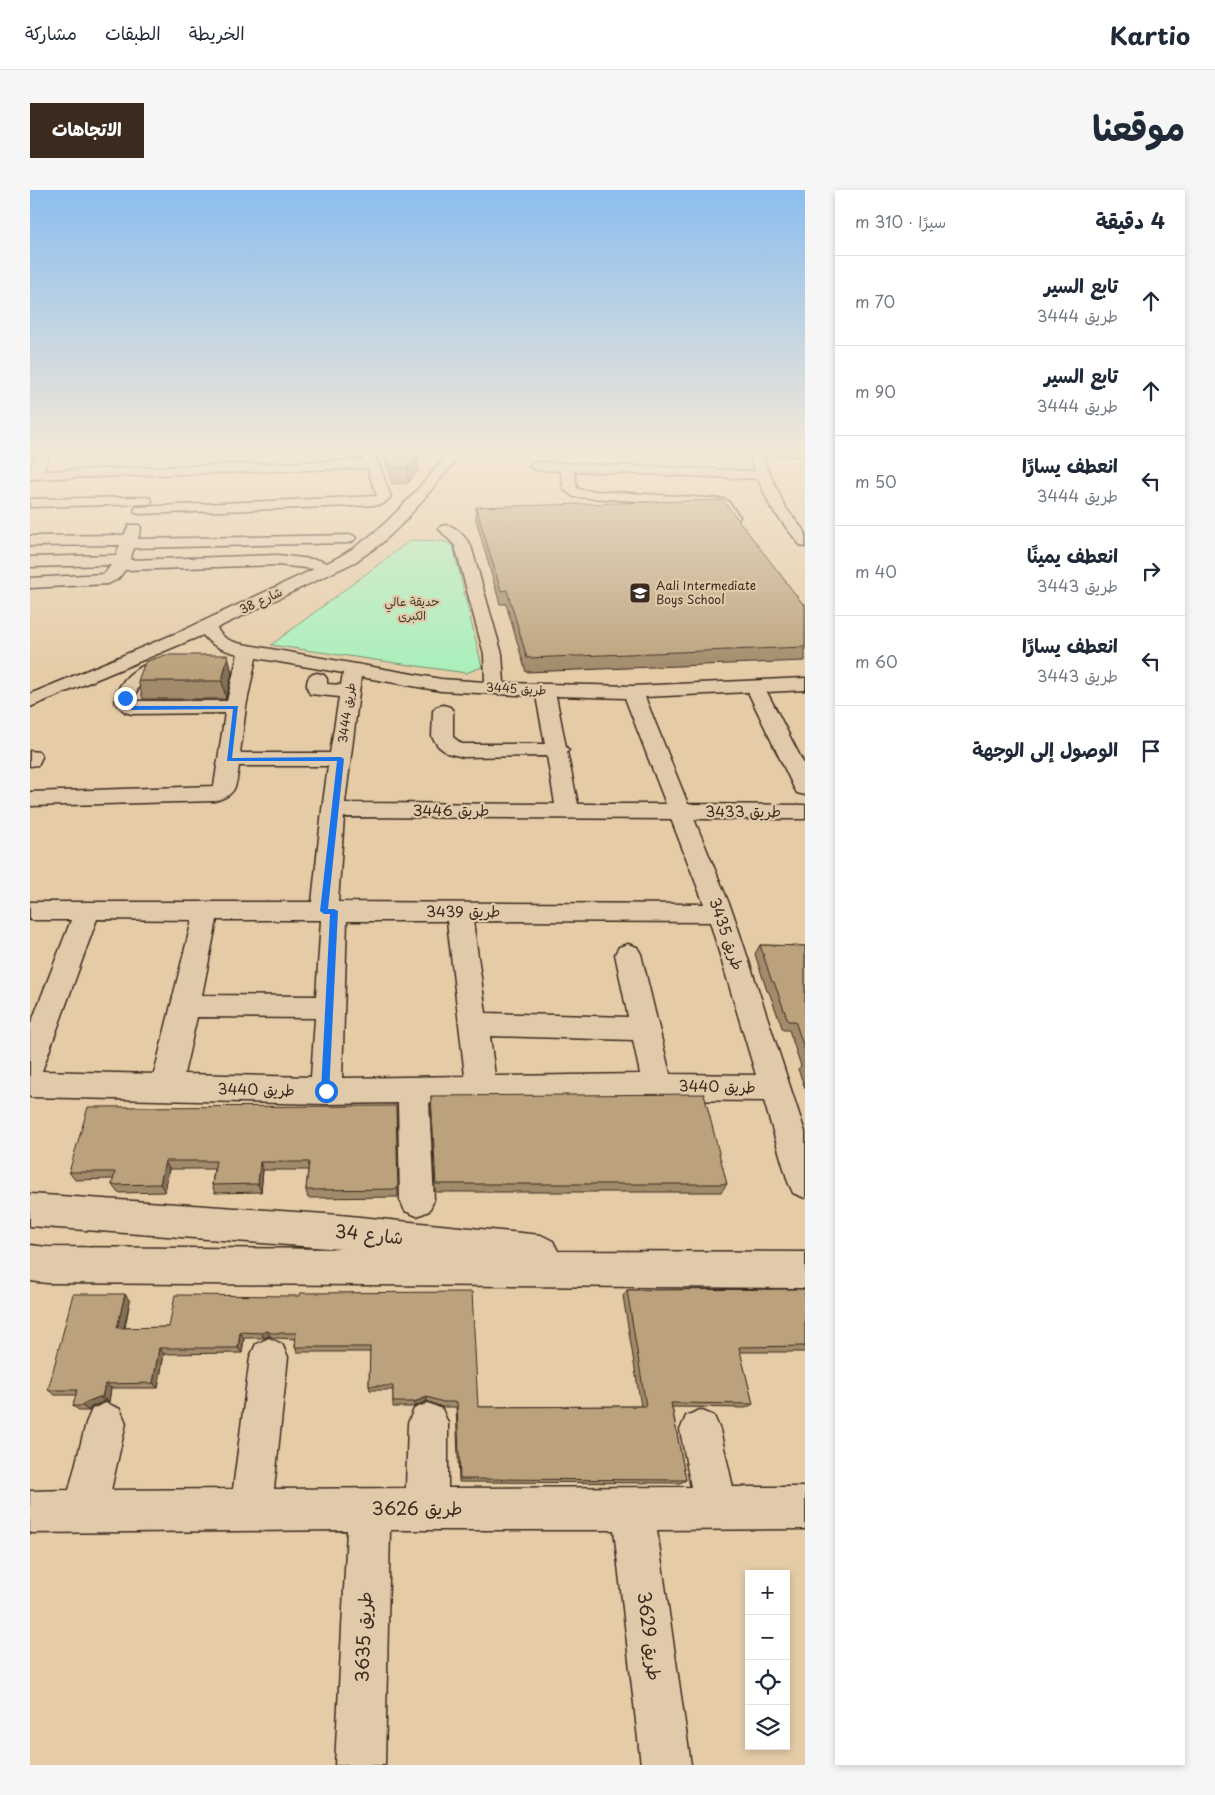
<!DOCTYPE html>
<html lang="ar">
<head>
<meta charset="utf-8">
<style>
  body { margin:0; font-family:"Playpen Sans","Playpen Sans Arabic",sans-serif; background:#f6f6f7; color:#1f2937; direction:rtl }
  .controls { position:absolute; right:15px; bottom:15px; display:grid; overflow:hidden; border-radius:0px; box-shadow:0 2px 8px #0003 }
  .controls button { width:45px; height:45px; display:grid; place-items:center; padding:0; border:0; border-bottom:1px solid #e0e1e3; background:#fff; color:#1f2937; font:25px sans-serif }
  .stop { position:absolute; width:15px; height:15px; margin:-11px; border:4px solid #1a73e8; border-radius:50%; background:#fff }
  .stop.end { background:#1a73e8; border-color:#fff; box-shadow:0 1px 5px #0008 }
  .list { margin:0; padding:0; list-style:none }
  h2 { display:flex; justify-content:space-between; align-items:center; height:65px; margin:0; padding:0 20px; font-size:21px }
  h2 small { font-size:16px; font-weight:400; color:#747a83 }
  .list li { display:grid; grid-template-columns:32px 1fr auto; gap:15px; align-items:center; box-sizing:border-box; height:90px; padding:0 20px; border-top:1px solid #e0e1e3 }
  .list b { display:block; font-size:19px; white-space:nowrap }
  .list p { margin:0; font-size:16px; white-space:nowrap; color:#747a83 }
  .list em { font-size:16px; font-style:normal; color:#747a83 }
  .icon { flex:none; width:28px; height:28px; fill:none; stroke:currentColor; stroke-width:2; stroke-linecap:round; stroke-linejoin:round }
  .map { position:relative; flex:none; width:775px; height:1575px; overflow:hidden; direction:ltr; border-radius:0px }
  header { display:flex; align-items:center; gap:30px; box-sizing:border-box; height:70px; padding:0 25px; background:#fff; border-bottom:1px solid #e0e1e3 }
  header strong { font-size:24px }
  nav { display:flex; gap:28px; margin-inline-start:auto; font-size:18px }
  .intro { display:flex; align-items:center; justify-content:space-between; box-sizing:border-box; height:120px; padding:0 30px }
  h1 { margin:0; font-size:35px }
  .button { padding:12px 22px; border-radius:0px; background:#3b2a1e; color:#fff; font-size:18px; font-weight:700 }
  main { display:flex; gap:30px; padding:0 30px }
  aside { flex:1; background:#fff; border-radius:0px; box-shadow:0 2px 8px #0003 }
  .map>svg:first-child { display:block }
  .green { fill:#a9efbc; stroke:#728c6d }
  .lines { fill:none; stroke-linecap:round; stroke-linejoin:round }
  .minor-casing { stroke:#3b2a1e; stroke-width:3 }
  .minor { fill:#e1caaa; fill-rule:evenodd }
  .wall { fill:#a18b6b; stroke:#3b2a1e }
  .shaded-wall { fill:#837157; stroke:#3b2a1e }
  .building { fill:#bba27c; stroke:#3b2a1e }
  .route { fill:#1a73e8 }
  .labels { text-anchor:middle; stroke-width:4.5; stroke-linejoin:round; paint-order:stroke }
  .far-poi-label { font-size:12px; fill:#3b2a1e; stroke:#e1caaa; text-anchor:start }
  .far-street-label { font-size:12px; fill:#3b2a1e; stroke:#e1caaa }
  .far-park-label { font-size:12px; fill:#463e2e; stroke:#e1caaa }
  .street-label { font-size:15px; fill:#3b2a1e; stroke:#e1caaa }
  .near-street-label { font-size:18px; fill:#3b2a1e; stroke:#e1caaa }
</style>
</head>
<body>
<header>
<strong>Kartio</strong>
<nav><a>الخريطة</a><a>الطبقات</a><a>مشاركة</a></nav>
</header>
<div class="intro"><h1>موقعنا</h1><a class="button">الاتجاهات</a></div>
<main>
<aside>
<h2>4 دقيقة<small>سيرًا · 310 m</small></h2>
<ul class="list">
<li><svg class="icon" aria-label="ahead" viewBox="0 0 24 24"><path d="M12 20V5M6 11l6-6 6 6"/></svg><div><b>تابع السير</b><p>طريق 3444</p></div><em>70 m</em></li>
<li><svg class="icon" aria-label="ahead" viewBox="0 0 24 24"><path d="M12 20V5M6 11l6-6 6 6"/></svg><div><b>تابع السير</b><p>طريق 3444</p></div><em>90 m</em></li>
<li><svg class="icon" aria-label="left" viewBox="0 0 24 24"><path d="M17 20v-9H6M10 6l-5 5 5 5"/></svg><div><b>انعطف يسارًا</b><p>طريق 3444</p></div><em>50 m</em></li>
<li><svg class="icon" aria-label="right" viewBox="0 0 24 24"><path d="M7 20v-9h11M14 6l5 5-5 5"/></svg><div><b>انعطف يمينًا</b><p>طريق 3443</p></div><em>40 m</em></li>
<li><svg class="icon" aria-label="left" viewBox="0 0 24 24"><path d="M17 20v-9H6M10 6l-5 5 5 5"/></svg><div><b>انعطف يسارًا</b><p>طريق 3443</p></div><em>60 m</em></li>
<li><svg class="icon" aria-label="arrive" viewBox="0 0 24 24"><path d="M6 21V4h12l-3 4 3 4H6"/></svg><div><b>الوصول إلى الوجهة</b></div></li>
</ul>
</aside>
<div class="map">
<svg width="775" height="1575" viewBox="0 0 775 1575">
  <rect width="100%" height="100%" fill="#e5cca7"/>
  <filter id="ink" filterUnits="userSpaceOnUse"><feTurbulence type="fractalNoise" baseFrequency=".02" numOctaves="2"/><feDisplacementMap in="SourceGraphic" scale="10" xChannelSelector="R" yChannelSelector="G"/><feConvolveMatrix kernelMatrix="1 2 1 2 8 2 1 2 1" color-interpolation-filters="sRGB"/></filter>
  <g filter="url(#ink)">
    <!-- green -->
    <path class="green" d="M 381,350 L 413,351 L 423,356 L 452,477 L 436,483 L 241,455 Z"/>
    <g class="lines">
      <!-- minor casing -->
      <g class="minor-casing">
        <g id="minor">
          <path d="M 8,261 L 21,261 L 13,281 L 333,270 L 328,261 L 341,261 L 349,274 L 361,307 L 353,314 L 348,315 L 111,324 L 106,323 L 104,320 L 106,317 L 347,306 L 337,278 L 0,289 L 0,279 Z"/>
          <path d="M 421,261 L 434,261 L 374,332 L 352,353 L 325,372 L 187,438 C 192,450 206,453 218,455 L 411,489 L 455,492 L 454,464 L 425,356 L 409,339 L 411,336 C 424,332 434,346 441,356 L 472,464 L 474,493 L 603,496 L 775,488 L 775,500 L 737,502 L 775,576 L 775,605 L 767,603 L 764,598 L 718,502 L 615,507 L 658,614 L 775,615 L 775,629 L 664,629 L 703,723 L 775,942 L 775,1008 L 763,1003 L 758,992 L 734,911 L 628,910 L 399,913 L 404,1010 L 399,1021 L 387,1026 L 375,1021 L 370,1010 L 368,913 L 296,914 L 0,907 L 0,836 L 41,730 L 0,730 L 0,712 L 282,712 L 292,620 L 298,576 L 209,576 C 206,596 207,605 185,611 L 0,616 L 0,602 L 184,596 L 195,523 L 102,524 L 95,522 L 85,513 C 87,483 122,465 150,472 L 152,476 L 150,480 C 130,485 106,485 105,511 L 197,511 L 208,464 C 194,460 182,457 173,445 L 0,517 L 0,504 L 154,440 L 284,379 L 248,375 L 95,380 L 88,389 L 78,394 L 0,398 L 0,388 L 74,384 L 81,375 L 0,377 L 0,367 L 86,365 L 90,355 L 0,356 L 0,346 L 94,345 L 99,335 L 109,335 L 111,338 L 108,349 L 323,345 L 326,348 L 323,351 L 318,353 L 104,358 L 100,370 L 248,365 L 289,370 L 297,373 C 349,349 383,304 421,261 ZM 226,468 L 313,483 L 311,495 L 297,494 L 297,489 L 294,485 L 287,483 L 280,485 C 276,491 276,498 280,504 L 309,507 L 300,563 L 210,563 L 216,517 ZM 331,487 L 411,501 L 506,506 L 515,554 L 432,554 L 423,547 L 423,521 L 420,517 L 413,515 L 406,517 L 403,521 L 402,547 L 408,556 L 417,563 L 433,567 L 517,566 L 525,614 L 315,613 ZM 526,506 L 595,508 L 636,614 L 548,614 L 537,562 L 539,560 L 536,557 ZM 314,627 L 641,629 L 674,714 L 308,712 ZM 67,729 L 162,730 L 124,884 L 12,881 ZM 187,730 L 291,730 L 286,806 L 172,805 ZM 317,731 L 417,731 L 435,886 L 312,888 ZM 443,731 L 680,732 L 726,885 L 640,884 L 611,764 L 607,757 L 598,754 L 589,757 L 585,764 L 598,827 L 456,823 ZM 167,827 L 285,828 L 281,887 L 154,884 ZM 460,846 L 603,850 L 610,884 L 465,886 Z"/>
          <path d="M 717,261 L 730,261 L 755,317 L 775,342 L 775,357 L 770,355 L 741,318 L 728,289 L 544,281 L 547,298 L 552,300 L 694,309 L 698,311 L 710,327 L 708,330 C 696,333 694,323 686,316 L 544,307 L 534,300 L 530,281 L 506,280 L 499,276 L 506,272 L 725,281 Z"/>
          <path d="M 743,261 L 775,261 L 775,266 L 749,265 Z"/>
          <path d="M 115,307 L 120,308 L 122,311 L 120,314 L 0,317 L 0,309 Z"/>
          <path d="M 0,561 L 9,562 L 12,567 L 8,575 L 0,576 Z"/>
          <path d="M 0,1004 L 310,1025 L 511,1045 L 523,1051 L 528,1061 L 775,1062 L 775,1098 L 17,1093 L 0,1091 L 0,1055 L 17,1057 L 312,1059 L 0,1036 Z"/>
          <path d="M 239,1148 L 252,1154 L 258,1167 L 244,1299 L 376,1298 L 378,1233 L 384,1219 L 398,1213 L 412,1219 L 418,1233 L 418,1298 L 661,1297 L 650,1240 L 656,1226 L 670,1220 L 684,1226 L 690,1240 L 703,1297 L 775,1297 L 775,1339 L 627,1340 L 661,1575 L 611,1575 L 584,1340 L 360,1340 L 355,1575 L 305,1575 L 317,1340 L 0,1343 L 0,1301 L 39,1300 L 56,1233 L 62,1219 L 76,1213 L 90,1219 L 96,1233 L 81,1300 L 203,1299 L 220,1167 L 226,1154 Z"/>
        </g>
      </g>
      <!-- minor -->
      <use href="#minor" class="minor"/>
    </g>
    <!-- wall -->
    <g class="wall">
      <path d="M 353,261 L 387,261 L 388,265 L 388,281 L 378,293 L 362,294 Z"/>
      <path d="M 446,317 L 775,414 L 775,471 L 496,482 L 476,414 L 470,414 L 446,330 Z"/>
      <path d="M 202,483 L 196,509 L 113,509 L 108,491 Z"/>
      <path d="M 730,755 L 775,756 L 775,898 L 768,879 L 771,876 L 759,840 L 753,840 L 739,802 L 737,801 L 725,764 Z"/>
      <path d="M 401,906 L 697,994 L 691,1002 L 405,1002 Z"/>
      <path d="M 366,916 L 368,1007 L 278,1008 L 276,1000 L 278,980 L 233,980 L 231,1002 L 185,1003 L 182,995 L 184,979 L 139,979 L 135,1002 L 88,1003 L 82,995 L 84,989 L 45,990 L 39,982 Z"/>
      <path d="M 775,1099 L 775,1162 L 710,1162 L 723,1214 L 716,1218 L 642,1217 L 656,1290 L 650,1293 L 429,1292 L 426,1217 L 412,1217 L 397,1211 L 384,1217 L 363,1217 L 363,1200 L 340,1200 L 339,1196 L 340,1162 L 267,1162 L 265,1157 L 266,1149 L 244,1148 L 240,1146 L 234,1148 L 214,1148 L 212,1163 L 134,1164 L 128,1198 L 81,1198 L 79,1212 L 75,1211 L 61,1217 L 59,1221 L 50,1221 L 43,1216 L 46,1205 L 25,1205 L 18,1200 L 100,1111 L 95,1138 L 139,1137 L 270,1106 L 448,1217 L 611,1216 L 593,1106 L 597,1100 Z"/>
    </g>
    <!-- shaded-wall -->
    <g class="shaded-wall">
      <path d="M 388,265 L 388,281 L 378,293 L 378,277 Z"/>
      <path d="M 198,465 L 202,483 L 196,509 L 192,491 Z"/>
      <path d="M 135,971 L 139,979 L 135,1002 L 130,994 Z"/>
      <path d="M 230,972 L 233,980 L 231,1002 L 228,994 Z"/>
      <path d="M 95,1104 L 100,1111 L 93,1143 L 87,1138 Z"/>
      <path d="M 237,1141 L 240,1146 L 234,1148 L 231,1143 Z"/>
      <path d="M 210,1142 L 214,1148 L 212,1163 L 208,1158 Z"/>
      <path d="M 129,1158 L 134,1164 L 128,1198 L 123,1193 Z"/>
      <path d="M 75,1194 L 81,1198 L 79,1212 L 72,1207 Z"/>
      <path d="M 69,1207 L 75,1211 L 61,1217 L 59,1221 L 52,1216 L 54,1213 Z"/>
      <path d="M 397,1207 L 397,1211 L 384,1217 L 384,1212 Z"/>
    </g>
    <!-- building -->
    <g class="building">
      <path d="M 357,261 L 387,261 L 388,265 L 378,277 L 361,278 Z"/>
      <path d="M 693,310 L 773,414 L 775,414 L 775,457 L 497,468 L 477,400 L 471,401 L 446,317 Z"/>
      <path d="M 135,465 L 198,465 L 192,491 L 108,491 L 115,472 Z"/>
      <path d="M 730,755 L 775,756 L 775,861 L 765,831 L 758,831 L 744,792 L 742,792 Z"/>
      <path d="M 674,904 L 697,994 L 406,994 L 401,906 Z"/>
      <path d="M 366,916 L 368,999 L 276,1000 L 279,972 L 230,972 L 228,994 L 182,995 L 186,971 L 135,971 L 130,994 L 82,995 L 85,982 L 39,982 L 58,917 Z"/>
      <path d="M 775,1099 L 775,1156 L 709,1157 L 723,1214 L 641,1213 L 656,1290 L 430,1289 L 427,1212 L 413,1212 L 397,1207 L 384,1212 L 363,1212 L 363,1196 L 339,1196 L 340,1157 L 265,1157 L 266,1143 L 241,1143 L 237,1141 L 231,1143 L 210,1142 L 208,1158 L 129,1158 L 123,1193 L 75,1194 L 72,1207 L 69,1207 L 54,1213 L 52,1216 L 43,1216 L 47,1200 L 18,1200 L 43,1104 L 95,1104 L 87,1138 L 139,1137 L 145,1105 L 270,1106 L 270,1103 L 442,1102 L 448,1217 L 616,1216 L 597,1100 Z"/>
    </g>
  </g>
  <!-- sky -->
  <linearGradient id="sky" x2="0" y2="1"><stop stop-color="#8bbeef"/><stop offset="0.54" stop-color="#f3e8d7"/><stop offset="1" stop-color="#f3e8d7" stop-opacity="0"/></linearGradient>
  <rect width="775" height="482" fill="url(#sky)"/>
  <!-- route -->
  <path class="route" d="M 95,506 L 98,508 L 98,513 L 103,516 L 208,516 L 202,568 L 311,567 L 314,569 L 298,719 L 304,719 L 308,721 L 299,904 L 293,904 L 291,901 L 300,724 L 294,724 L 290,721 L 307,571 L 197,571 L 203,519 L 102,520 L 92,513 L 92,508 Z"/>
  <!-- icons -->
  <defs>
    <g id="school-square" transform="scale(1.125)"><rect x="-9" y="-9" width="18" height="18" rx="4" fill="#3b2a1e" stroke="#e1caaa"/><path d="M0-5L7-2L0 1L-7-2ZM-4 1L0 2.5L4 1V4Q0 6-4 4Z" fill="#fff"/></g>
  </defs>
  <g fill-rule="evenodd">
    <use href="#school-square" x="610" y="403"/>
  </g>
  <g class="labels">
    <!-- far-poi labels -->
    <g class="far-poi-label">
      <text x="626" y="400">Aali Intermediate<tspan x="626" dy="14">Boys School</tspan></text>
    </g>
    <!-- far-street labels -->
    <g class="far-street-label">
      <text transform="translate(231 411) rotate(-25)" y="4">شارع 38</text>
      <text transform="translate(486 499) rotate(3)" y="4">طريق 3445</text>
      <text transform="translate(317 523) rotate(-82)" y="4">طريق 3444</text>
    </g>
    <!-- far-park labels -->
    <g class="far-park-label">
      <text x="382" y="416">حديقة عالي<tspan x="382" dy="14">الكبرى</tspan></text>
    </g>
    <!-- street labels -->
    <g class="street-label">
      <text x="421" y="626">طريق 3446</text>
      <text x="713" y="627">طريق 3433</text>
      <text x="433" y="727">طريق 3439</text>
      <text transform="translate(696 744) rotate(71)" y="5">طريق 3435</text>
      <text transform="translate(687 897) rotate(1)" y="5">طريق 3440</text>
      <text transform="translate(226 900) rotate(1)" y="5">طريق 3440</text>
    </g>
    <!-- near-street labels -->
    <g class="near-street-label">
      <text transform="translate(339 1045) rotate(6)" y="6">شارع 34</text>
      <text x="387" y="1325">طريق 3626</text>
      <text transform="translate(619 1446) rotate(83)" y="6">طريق 3629</text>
      <text transform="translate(334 1447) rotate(-88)" y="6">طريق 3635</text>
    </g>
  </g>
</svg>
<div class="controls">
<button>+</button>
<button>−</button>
<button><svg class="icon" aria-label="locate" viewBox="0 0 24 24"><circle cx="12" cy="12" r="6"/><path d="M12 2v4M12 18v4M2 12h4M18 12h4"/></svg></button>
<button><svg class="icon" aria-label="layers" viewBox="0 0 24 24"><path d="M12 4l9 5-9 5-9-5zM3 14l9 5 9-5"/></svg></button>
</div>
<div class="stop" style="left:296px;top:901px"></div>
<div class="stop end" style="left:95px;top:508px"></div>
</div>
</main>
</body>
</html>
